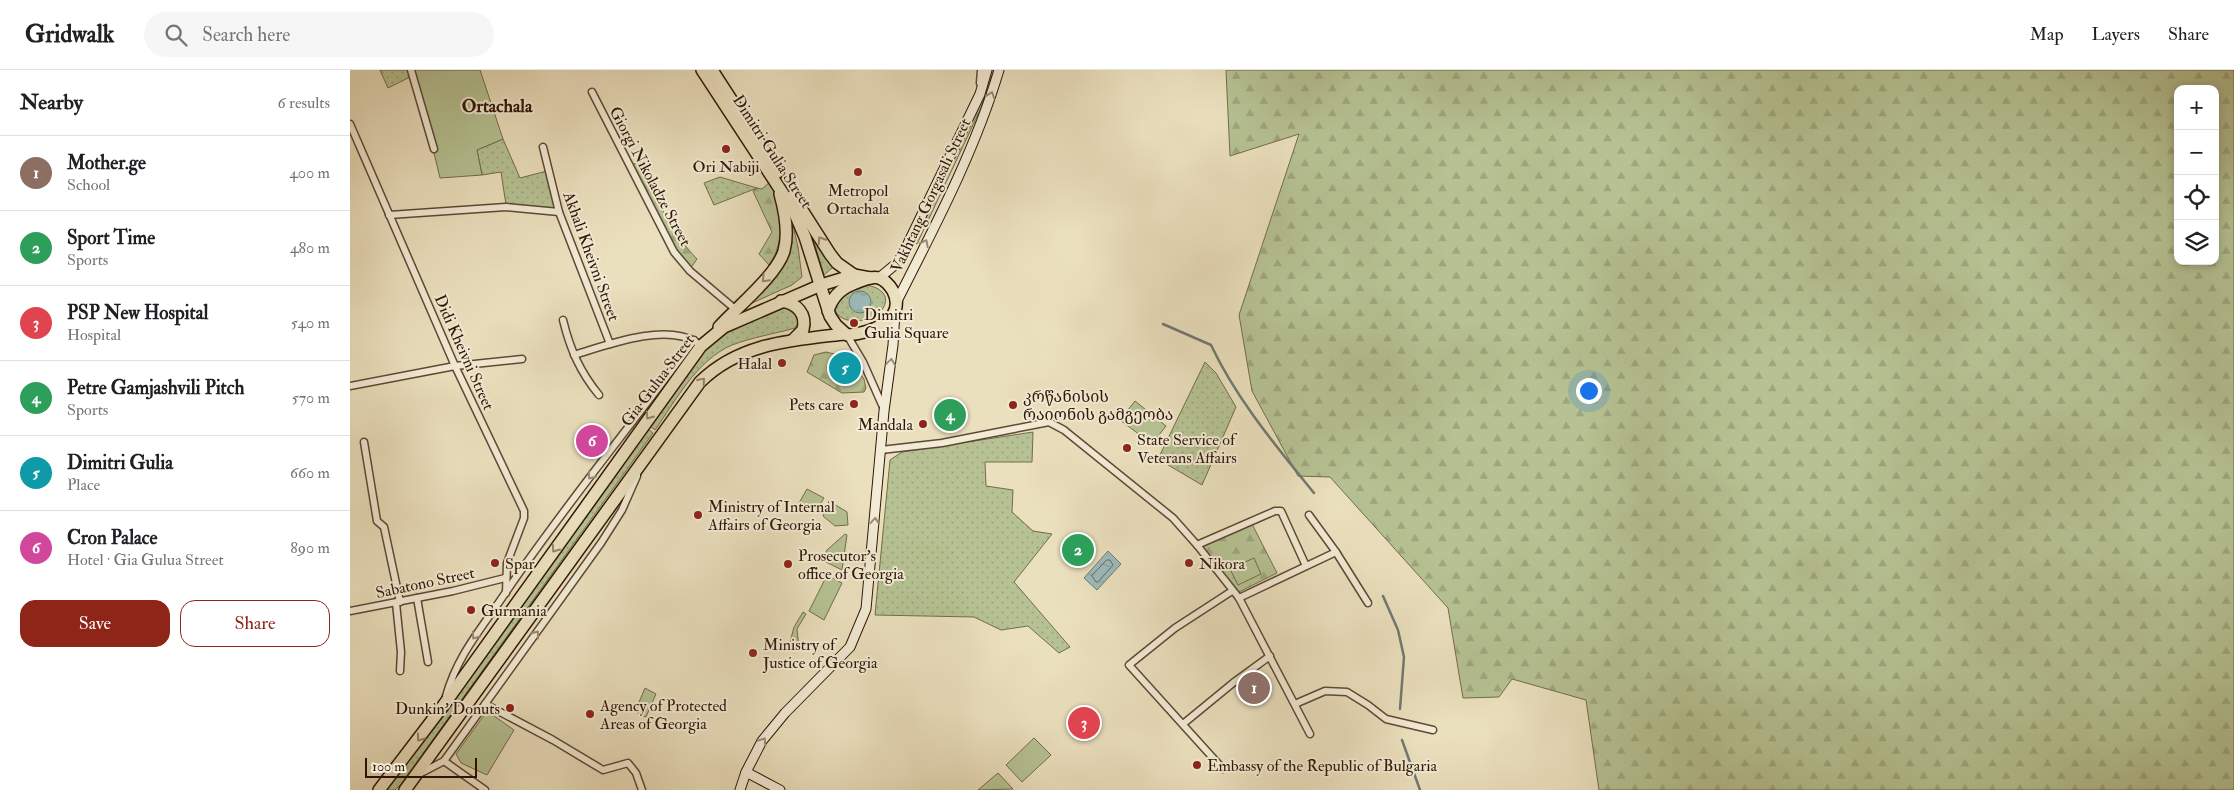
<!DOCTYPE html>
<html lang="en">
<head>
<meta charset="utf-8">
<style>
  body { margin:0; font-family:"IM FELL Double Pica","Noto Serif Georgian",serif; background:#f6f6f6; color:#202124 }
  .controls { position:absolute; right:15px; top:15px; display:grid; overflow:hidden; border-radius:10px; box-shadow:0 2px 8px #0003 }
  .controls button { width:45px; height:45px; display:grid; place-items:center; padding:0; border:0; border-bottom:1px solid #e0e0e0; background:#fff; color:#202124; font:25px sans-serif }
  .scale { position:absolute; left:15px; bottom:12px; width:112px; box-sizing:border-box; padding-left:5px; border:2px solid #2f1606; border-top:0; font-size:14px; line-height:18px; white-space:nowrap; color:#2f1606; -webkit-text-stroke:4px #f2ebd5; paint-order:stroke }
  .you { position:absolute; left:1238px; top:320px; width:18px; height:18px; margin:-12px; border:4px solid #fff; border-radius:50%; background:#1a73e8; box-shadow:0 0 0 8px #1a73e833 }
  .badge { display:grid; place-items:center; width:32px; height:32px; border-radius:50%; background:#8f2418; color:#fff; font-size:16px; font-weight:700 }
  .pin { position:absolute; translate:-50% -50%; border:2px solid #fff; box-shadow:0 1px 5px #0006 }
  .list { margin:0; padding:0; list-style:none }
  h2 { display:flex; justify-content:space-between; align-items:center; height:65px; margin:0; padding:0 20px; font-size:21px }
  h2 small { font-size:16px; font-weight:400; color:#757577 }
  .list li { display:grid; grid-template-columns:32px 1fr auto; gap:15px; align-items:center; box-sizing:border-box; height:75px; padding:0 20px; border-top:1px solid #e0e0e0 }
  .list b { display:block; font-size:19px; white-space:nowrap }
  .list p { margin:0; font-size:16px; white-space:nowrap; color:#757577 }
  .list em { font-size:16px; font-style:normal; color:#757577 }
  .actions { display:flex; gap:10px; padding:15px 20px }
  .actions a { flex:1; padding:11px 0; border:1px solid #8f2418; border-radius:15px; text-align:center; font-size:18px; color:#8f2418 }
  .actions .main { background:#8f2418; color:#fff }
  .icon { flex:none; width:28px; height:28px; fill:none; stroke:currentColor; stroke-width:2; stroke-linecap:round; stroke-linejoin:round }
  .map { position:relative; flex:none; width:1884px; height:720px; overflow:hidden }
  header { display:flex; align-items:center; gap:30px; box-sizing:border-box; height:70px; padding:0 25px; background:#fff; border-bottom:1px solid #e0e0e0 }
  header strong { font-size:24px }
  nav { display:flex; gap:28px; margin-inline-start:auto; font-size:18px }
  .search { width:350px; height:45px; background:#f6f6f6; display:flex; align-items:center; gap:12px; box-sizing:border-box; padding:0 18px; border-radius:28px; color:#757577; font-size:19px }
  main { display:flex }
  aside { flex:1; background:#fff }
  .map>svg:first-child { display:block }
  .grass { fill:url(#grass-dots); stroke:#726c4c }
  .forest { fill:url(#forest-firs); stroke:#726c4c; fill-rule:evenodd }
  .park { fill:#b6c293; stroke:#726c4c }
  .water { fill:url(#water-ripples); stroke:#707973 }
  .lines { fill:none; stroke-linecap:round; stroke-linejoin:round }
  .shore { stroke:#666860; stroke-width:1 }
  .stream { stroke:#707973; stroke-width:2.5 }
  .street-casing { stroke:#5e4834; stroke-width:9 }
  .secondary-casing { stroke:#2f1606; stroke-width:11 }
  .highway-casing { stroke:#2f1606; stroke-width:14 }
  .street { stroke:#f2ebd5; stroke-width:6 }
  .secondary { stroke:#f2ebd5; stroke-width:9 }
  .highway { stroke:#ebe0be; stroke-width:11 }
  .oneway { stroke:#9a8b78 }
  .oneway2 { stroke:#96856b }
  .poi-dot { fill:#8f2418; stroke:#f2ebd5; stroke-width:2 }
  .labels { text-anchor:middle; stroke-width:4; stroke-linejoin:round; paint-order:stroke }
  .street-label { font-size:16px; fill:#2f1606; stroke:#f2ebd5 }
  .poi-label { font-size:16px; fill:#2f1606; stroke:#f2ebd5; text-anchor:start }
  .neighbourhood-label { font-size:18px; font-weight:bold; fill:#2f1606; stroke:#f2ebd5 }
</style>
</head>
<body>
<header>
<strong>Gridwalk</strong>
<div class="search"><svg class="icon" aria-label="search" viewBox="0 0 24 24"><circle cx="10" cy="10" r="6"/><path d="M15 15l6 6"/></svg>Search here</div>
<nav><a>Map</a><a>Layers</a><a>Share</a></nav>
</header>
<main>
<aside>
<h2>Nearby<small>6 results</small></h2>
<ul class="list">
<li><span class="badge" style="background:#8d6e63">1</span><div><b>Mother.ge</b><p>School</p></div><em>400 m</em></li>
<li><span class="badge" style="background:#2e9e5b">2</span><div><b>Sport Time</b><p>Sports</p></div><em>480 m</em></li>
<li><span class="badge" style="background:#e0444e">3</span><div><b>PSP New Hospital</b><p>Hospital</p></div><em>540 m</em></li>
<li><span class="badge" style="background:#2e9e5b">4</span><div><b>Petre Gamjashvili Pitch</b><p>Sports</p></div><em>570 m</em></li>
<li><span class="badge" style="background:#0f9aa8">5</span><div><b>Dimitri Gulia</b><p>Place</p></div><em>660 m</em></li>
<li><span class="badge" style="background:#d1479c">6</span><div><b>Cron Palace</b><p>Hotel · Gia Gulua Street</p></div><em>890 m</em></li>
</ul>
<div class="actions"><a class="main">Save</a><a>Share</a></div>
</aside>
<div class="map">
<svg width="1884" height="720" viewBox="0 0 1884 720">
  <defs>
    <pattern id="grass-dots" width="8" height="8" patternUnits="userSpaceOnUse" patternTransform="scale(1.25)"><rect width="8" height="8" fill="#b6c293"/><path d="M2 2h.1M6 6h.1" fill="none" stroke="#9da67d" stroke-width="1.8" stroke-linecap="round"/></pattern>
    <pattern id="forest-firs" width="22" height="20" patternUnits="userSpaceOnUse" patternTransform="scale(1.25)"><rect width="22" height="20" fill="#b6c293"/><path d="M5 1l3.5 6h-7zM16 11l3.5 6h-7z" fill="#9da67d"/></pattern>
    <pattern id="water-ripples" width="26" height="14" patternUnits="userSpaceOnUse" patternTransform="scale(1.25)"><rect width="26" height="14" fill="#9cbbbb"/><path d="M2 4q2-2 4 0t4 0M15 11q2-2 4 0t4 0" fill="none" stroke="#87a09f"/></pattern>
  </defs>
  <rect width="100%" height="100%" fill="#ebe0be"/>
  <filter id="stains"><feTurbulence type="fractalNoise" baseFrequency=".004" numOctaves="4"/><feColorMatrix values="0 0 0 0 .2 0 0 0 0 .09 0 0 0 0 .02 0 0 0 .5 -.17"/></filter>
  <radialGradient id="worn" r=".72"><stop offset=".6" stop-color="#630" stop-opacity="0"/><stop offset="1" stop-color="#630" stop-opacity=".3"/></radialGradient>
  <!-- grass -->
  <g class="grass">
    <path d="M 30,0 L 59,0 L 60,7 L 38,18 Z"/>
    <path d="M 153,69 L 170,108 L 197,101 L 205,138 L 156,135 L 151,102 L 132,105 L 127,80 Z"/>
    <path d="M 370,107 L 407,118 L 364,135 L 354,113 Z"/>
    <path d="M 442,151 L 448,177 L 452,207 L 442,215 L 391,238 L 435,192 L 441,173 Z"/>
    <path d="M 462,165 L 483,197 L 474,205 Z"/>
    <path d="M 513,215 C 527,215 544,225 531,241 C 522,252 494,256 486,242 C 484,237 485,232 486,227 Z"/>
    <path d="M 435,235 L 448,242 L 448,253 L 445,258 C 424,264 403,267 382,275 C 347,290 326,330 305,360 L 300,356 L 355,279 L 379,258 Z"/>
    <path d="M 855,292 L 866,303 L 886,337 L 852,415 L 808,389 Z"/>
    <path d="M 298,359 L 303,363 L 51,714 L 45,720 L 35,720 L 83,659 Z"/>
    <path d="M 683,362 L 682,392 L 635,392 L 636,416 L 663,420 L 662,442 L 683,461 L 702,464 L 664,512 L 720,577 L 709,583 L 678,556 L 651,560 L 624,547 L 525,545 L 540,390 L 552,382 Z"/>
    <path d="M 453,542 L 456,544 L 447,559 L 449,578 L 440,572 L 444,557 Z"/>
  </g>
  <!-- forest -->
  <g class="forest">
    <path d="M 642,0 L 644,0 L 631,38 L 567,174 L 564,173 L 625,44 Z"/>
    <path d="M 876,0 L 1884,0 L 1884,720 L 1249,720 L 1236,630 L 1162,609 L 1149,627 L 1113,628 L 1098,538 L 980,407 L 948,406 L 902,321 L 889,245 L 949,64 L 880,86 ZM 1828,19 L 1865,19 L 1865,191 L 1828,191 Z"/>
    <path d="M 290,91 C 306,127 320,161 347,189 L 340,199 L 325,181 L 282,95 Z"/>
    <path d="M 421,111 C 435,134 435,173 419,195 L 409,184 L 422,162 L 403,121 L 407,118 L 412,119 Z"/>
    <path d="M 476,282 L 492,286 L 492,289 L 486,295 L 487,301 L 490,304 L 497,303 L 502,294 L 514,309 L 516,318 L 514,322 L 492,323 L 457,302 L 464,285 Z"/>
    <path d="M 902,454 L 927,503 L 887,523 L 852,476 Z"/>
  </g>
  <!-- park -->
  <g class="park">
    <path d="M 64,0 L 130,0 L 153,69 L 127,80 L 132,105 L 90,108 Z"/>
    <path d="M 785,331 L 816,356 L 802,374 L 770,350 Z"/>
    <path d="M 593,337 L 608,339 L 607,352 L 592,351 Z"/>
    <path d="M 457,419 L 474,428 L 466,441 L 458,439 L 449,433 Z"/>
    <path d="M 479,431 L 497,442 L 498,455 L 485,456 L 473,446 Z"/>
    <path d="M 495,464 L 497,465 L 492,500 L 472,490 L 477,480 Z"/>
    <path d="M 904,488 L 911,504 L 888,515 L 880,499 Z"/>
    <path d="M 477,505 L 492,513 L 474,550 L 459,541 Z"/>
    <path d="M 295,618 L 306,624 L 296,647 L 288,644 L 287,637 Z"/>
    <path d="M 137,641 L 164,660 L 137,705 L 111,693 L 106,684 Z"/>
    <path d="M 684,668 L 701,685 L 672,712 L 656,695 Z"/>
    <path d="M 648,703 L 663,719 L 628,720 Z"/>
  </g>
  <!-- water -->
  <g class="water">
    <circle cx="510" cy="232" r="11"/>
    <path d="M 758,481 L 771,494 L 747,520 L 734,508 Z"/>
  </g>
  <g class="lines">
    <!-- shore -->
    <path class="shore" d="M 757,490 L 760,490 L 763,495 L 748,512 L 746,512 L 742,506 Z"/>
    <!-- stream -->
    <g class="stream">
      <path d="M 813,254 L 861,275 C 887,330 926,376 964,423"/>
      <path d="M 1033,526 L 1048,560 L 1054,587 L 1050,639"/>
      <path d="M 1052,670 L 1070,720"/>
    </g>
    <!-- street casing -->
    <g class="street-casing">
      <g id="street">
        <path d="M 61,0 L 84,79"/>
        <path d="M 630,13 L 631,0"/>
        <path d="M 242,22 L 324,182 L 340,201 L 385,239"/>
        <path d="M 0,54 L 105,296 L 174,441 L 174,448 L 157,493 L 156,523"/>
        <path d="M 193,77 L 209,142 L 260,274"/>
        <path d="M 39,145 L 156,137 L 209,142"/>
        <path d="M 213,250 C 220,279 230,302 249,325"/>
        <path d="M 497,265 L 513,292 L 533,337"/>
        <path d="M 224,285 C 257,275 314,253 346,272"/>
        <path d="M 0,316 L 105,296 L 172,289"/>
        <path d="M 14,372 L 27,451 L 34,457 L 50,532"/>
        <path d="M 531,380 L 592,373 L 699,352 L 714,360 L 823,448 L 847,475 L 889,528 L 960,664"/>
        <path d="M 847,475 L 925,441 L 931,441 L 956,496"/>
        <path d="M 986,482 L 1018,533"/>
        <path d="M 67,528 L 78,592"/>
        <path d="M 889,528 L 986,482 L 959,445"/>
        <path d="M 46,533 L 51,582 L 50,601"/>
        <path d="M 0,541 L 103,521 L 155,508"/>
        <path d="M 96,626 C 108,584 132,558 156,522 C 215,435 282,355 344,270"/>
        <path d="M 135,634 L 203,670 L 253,700 L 278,693 L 286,703 L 292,720"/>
        <path d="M 945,634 L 975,621 L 997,622 L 1018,635 L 1036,649 L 1083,660"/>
        <path d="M 833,654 L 883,613 L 920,586"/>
        <path d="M 94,691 L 135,720"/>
        <path d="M 873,699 L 779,595 L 825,558 L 882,521"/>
        <path d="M 69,704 L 94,691 L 251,473 L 272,440 L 287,406"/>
      </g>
    </g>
    <!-- secondary casing -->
    <g class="secondary-casing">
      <g id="secondary">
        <path d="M 529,208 L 546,194 L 552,186 L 630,24 L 637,0"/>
        <path d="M 546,233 C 584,158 625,81 649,0"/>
        <path d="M 396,702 L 430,720"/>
        <path d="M 390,720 L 396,702 L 412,671 L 435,643 L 500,577 L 516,539 L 534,341 L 543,275 L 545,242"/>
      </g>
    </g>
    <!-- highway casing -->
    <g class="highway-casing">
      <g id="highway">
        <path d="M 352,0 L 443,139 L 455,167 L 480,246 L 486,255 L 497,265 C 519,264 558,250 543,221 C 540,216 535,210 529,208 C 521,206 511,211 503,214 C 490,219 482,227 478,241"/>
        <path d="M 362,0 L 428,102"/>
        <path d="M 443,126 L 480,184 L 487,193 L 504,205"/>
        <path d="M 431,231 C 447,233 457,244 453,260 L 443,270"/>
        <path d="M 369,257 C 386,238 427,205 434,181 C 439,163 435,142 430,124"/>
        <path d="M 29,720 L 93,636 L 351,276 L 374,257 L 471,215 L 504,205 L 520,208"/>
        <path d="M 55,720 L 350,312 C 389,273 442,270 494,264"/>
      </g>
    </g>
    <!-- street -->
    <use href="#street" class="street"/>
    <!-- secondary -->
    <use href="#secondary" class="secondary"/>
    <!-- highway -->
    <use href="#highway" class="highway"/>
  </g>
  <!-- one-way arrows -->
  <defs><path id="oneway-chevron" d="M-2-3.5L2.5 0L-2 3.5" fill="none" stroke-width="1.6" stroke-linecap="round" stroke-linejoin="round" transform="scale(1.25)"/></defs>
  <g class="oneway">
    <use href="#oneway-chevron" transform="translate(641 25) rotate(-71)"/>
    <use href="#oneway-chevron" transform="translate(575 173) rotate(-63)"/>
    <use href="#oneway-chevron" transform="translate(541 292) rotate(-82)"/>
    <use href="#oneway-chevron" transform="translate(241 406) rotate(127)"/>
    <use href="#oneway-chevron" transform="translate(525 451) rotate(-85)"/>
    <use href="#oneway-chevron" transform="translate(186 564) rotate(-54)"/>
    <use href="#oneway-chevron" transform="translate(125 566) rotate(126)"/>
    <use href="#oneway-chevron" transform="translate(413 671) rotate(-56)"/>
  </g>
  <g class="oneway2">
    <use href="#oneway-chevron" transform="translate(471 170) rotate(-122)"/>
    <use href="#oneway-chevron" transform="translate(415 209) rotate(134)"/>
    <use href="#oneway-chevron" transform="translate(352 311) rotate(-49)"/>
    <use href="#oneway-chevron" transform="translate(299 346) rotate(125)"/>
    <use href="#oneway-chevron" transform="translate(205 479) rotate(125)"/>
    <use href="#oneway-chevron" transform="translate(70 668) rotate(126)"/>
  </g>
  <!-- markers -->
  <g class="poi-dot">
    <circle cx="376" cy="79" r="5"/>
    <circle cx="508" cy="102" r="5"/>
    <circle cx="504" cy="253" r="5"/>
    <circle cx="432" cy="293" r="5"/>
    <circle cx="504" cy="334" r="5"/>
    <circle cx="663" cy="335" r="5"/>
    <circle cx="573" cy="354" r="5"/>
    <circle cx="777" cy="378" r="5"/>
    <circle cx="348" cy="445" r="5"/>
    <circle cx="145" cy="493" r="5"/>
    <circle cx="839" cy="493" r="5"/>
    <circle cx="438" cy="494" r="5"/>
    <circle cx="121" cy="540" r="5"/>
    <circle cx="403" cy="583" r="5"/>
    <circle cx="160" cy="638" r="5"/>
    <circle cx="240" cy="644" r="5"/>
    <circle cx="847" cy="695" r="5"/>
  </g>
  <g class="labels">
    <!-- street labels -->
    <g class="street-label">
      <text transform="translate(423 81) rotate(57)" y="6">Dimitri Gulia Street</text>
      <text transform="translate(301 106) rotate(62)" y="6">Giorgi Nikoladze Street</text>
      <text transform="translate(580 125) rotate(-65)" y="6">Vakhtang Gorgasali Street</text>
      <text transform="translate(242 186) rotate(70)" y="6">Akhali Kheivni Street</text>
      <text transform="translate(115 282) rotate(66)" y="6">Didi Kheivni Street</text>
      <text transform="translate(307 310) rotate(-53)" y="6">Gia Gulua Street</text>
      <text transform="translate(75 512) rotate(-12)" y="6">Sabatono Street</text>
    </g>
    <!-- poi labels -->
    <g class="poi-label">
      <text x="376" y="102" text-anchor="middle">Ori Nabiji</text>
      <text x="508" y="126" text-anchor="middle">Metropol<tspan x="508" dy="18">Ortachala</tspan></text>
      <text x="514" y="250">Dimitri<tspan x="514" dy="18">Gulia Square</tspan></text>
      <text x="422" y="299" text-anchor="end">Halal</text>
      <text x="673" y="332">კრწანისის<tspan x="673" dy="18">რაიონის გამგეობა</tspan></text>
      <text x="494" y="340" text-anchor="end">Pets care</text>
      <text x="563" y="360" text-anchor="end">Mandala</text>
      <text x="787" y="375">State Service of<tspan x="787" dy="18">Veterans Affairs</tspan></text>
      <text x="358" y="442">Ministry of Internal<tspan x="358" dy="18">Affairs of Georgia</tspan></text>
      <text x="448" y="491">Prosecutor's<tspan x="448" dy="18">office of Georgia</tspan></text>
      <text x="155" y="499">Spar</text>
      <text x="849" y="499">Nikora</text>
      <text x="131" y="546">Gurmania</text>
      <text x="413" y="580">Ministry of<tspan x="413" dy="18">Justice of Georgia</tspan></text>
      <text x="250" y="641">Agency of Protected<tspan x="250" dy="18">Areas of Georgia</tspan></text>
      <text x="150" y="644" text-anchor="end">Dunkin' Donuts</text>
      <text x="857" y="701">Embassy of the Republic of Bulgaria</text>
    </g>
    <!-- neighbourhood labels -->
    <g class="neighbourhood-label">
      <text x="147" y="42">Ortachala</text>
    </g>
  </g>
  <rect width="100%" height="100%" filter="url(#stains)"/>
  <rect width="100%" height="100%" fill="url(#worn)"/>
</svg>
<div class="controls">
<button>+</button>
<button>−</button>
<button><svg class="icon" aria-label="locate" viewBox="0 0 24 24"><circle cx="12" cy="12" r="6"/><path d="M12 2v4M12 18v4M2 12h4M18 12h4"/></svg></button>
<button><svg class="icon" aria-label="layers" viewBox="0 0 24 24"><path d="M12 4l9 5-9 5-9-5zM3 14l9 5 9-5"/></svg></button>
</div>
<div class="scale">100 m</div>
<div class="you"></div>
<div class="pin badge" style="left:904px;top:618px;background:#8d6e63">1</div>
<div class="pin badge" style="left:728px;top:480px;background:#2e9e5b">2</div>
<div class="pin badge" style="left:734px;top:653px;background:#e0444e">3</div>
<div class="pin badge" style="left:600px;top:345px;background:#2e9e5b">4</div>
<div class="pin badge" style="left:495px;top:298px;background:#0f9aa8">5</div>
<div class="pin badge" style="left:242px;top:371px;background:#d1479c">6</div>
</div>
</main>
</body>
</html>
